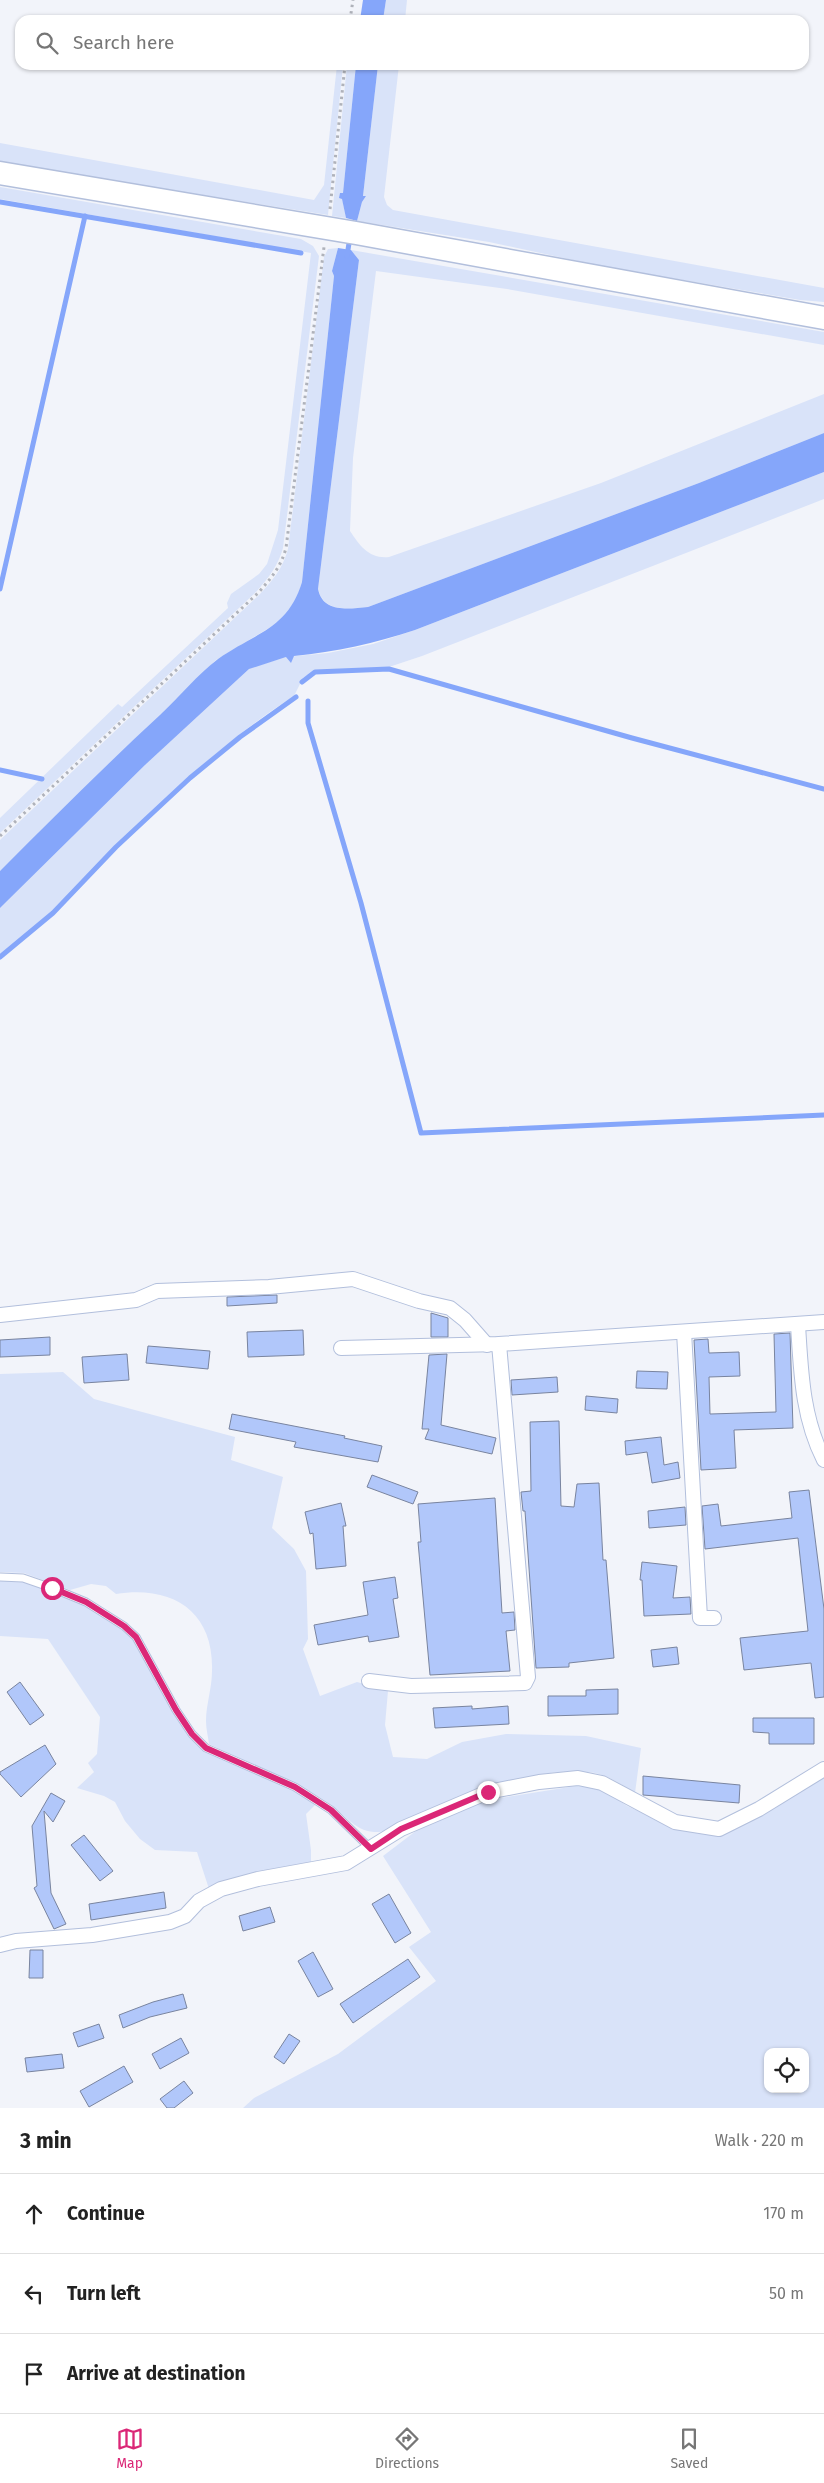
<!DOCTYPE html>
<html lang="en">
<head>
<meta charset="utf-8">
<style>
  body { margin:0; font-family:"Fira Sans",sans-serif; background:#f6f6f6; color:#222 }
  .controls { position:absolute; right:15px; bottom:15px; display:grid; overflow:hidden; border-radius:10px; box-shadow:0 1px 4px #0004 }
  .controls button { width:45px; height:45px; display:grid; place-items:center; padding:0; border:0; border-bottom:1px solid #e0e0e0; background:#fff; color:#222; font:25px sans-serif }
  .stop { position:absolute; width:15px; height:15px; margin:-11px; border:4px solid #db2777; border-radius:50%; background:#fff }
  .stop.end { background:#db2777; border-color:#fff; box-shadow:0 1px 5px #0008 }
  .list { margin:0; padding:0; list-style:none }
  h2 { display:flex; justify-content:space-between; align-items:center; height:65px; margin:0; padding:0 20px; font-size:21px }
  h2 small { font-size:16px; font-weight:400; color:#767676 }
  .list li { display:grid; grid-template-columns:32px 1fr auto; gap:15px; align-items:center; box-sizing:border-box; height:80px; padding:0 20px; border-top:1px solid #e0e0e0 }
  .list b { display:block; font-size:19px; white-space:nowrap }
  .list em { font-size:16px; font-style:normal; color:#767676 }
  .icon { flex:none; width:28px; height:28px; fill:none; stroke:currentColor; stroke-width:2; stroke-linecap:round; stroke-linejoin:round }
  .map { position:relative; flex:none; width:824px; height:2108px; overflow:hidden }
  .search { position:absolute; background:#fff; box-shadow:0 1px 4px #0004; left:15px; right:15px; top:15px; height:55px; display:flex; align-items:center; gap:12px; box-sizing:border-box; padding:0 18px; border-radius:15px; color:#767676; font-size:19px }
  .sheet { height:305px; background:#fff }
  nav { display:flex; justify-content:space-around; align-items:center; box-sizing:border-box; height:70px; border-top:1px solid #e0e0e0; background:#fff; font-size:14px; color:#767676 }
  nav a { display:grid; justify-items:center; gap:2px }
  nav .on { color:#db2777 }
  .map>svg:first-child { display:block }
  .green { fill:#d9e3f9; fill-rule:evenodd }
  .water { fill:#85a6fa }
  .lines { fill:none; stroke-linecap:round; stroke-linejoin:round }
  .stream { stroke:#85a6fa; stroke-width:5 }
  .building { fill:#b1c7fa; stroke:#79849f }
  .lane-casing { stroke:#b2bfdc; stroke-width:9 }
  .street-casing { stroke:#b2bfdc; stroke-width:16 }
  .primary-casing { stroke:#b2bfdc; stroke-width:25 }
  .path { stroke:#afb2ba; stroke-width:3; stroke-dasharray:2.5 4; stroke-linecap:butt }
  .lane { stroke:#fff; stroke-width:7 }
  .street { stroke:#fff; stroke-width:14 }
  .primary { stroke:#fff; stroke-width:22 }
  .route { stroke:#db2777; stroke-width:6 }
</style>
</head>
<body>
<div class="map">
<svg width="824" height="2108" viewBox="0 0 824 2108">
  <rect width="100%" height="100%" fill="#f2f4fa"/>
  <!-- green -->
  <g class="green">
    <path d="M 386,0 L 407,0 L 405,20 L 383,20 Z"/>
    <path d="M 337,65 L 343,65 L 328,215 L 0,163 L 0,143 L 314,200 L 324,185 Z"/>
    <path d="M 347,65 L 356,65 L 343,193 L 340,198 L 342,198 L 346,218 L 332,216 Z"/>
    <path d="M 378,65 L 399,65 L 384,197 L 387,205 L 393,210 L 824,288 L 824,302 L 800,300 L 601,266 L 489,242 L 357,221 L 362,202 L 366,196 L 363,196 Z"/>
    <path d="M 0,187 L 301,239 L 313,246 L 319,256 L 283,548 C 278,566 269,577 257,591 L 0,833 L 0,818 L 118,704 L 122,707 L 228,608 L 227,603 L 231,594 L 259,574 L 267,564 L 278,530 L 311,253 L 0,199 Z"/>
    <path d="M 338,248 L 332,271 L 334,276 L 302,582 L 297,598 L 288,613 L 274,625 L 216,660 L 0,871 L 0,840 L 260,594 C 273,580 283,568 288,549 L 324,257 L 328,249 Z"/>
    <path d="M 351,250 L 824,332 L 824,345 L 507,289 L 376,271 L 353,458 L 350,531 C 360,546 369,559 389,557 L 601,483 L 824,394 L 824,433 L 699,483 L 368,607 C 348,609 324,613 318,589 L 359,260 Z"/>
    <path d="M 824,472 L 824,499 L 422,656 L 389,667 L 314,671 L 303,678 L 294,696 C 230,736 170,793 116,846 C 77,884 46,922 0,955 L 0,908 L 145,765 L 250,668 L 286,657 L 328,653 L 373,644 L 415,630 Z"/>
    <path d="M 63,1372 L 94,1399 L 235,1437 L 231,1460 L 283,1477 L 272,1528 L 294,1549 L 306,1571 L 308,1639 L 303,1649 L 320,1696 L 357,1682 L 388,1691 L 385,1725 L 393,1757 L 427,1759 L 462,1742 L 506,1734 L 586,1736 L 641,1748 L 635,1793 C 621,1784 605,1773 587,1772 C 530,1768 479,1792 428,1814 C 412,1820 391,1833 374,1832 C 354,1831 343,1812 327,1802 C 289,1777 250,1764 209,1744 C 208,1736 206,1729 206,1721 C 206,1705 212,1688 212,1671 C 214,1611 172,1585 116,1594 L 106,1586 L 91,1584 L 70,1590 L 24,1573 L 0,1572 L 0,1374 Z"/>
    <path d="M 0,1579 L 23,1580 L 51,1590 L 85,1605 L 122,1628 L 134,1638 L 174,1711 L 204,1750 L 294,1789 L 316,1804 L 306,1814 L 311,1850 L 311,1865 L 209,1889 L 197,1852 L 155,1850 L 140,1839 L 125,1821 L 115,1802 L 104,1796 L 77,1788 L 94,1772 L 88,1763 L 97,1754 L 100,1717 L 48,1639 L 0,1636 Z"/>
    <path d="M 824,1775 L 824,2108 L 243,2108 L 254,2098 L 338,2054 L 436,1981 L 409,1947 L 431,1932 L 383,1856 L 429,1821 L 463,1808 L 488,1800 L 576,1786 L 600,1788 L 627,1806 L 677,1828 L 700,1834 L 717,1835 L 764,1815 ZM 768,2052 L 805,2052 L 805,2089 L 768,2089 Z"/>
  </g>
  <!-- water -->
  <g class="water">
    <path d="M 363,0 L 386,0 L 383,20 L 360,20 Z"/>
    <path d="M 356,65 L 378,65 L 363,196 L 366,196 L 362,202 L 357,221 L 346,218 L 342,199 L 339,198 L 340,193 L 343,193 Z"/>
    <path d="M 338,248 L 351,250 L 359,260 L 318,589 C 323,613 348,609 368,607 L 699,483 L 824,433 L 824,472 L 415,630 C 375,643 336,652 294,656 L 291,663 L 286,657 L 249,669 L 145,765 L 0,908 L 0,871 C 53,818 106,765 161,714 C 180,696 198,674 218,659 C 255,633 288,629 302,582 L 334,276 L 332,271 Z"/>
  </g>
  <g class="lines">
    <!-- stream -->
    <g class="stream">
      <path d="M 0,202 L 301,253"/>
      <path d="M 347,256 L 350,237"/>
      <path d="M 0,589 L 85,216"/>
      <path d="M 302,682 L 315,672 L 389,669 L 632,738 L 824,789"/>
      <path d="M 308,701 L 308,723 L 361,903 L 421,1133 L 824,1115"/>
      <path d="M 0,770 L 42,779"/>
      <path d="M 0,957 L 53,913 L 116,847 L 190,778 L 240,737 L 296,697"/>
    </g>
  </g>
  <!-- building -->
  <g class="building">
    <path d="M 277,1295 L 277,1303 L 227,1306 L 227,1297 Z"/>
    <path d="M 431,1313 L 448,1318 L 448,1337 L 431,1337 Z"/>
    <path d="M 303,1330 L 304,1355 L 248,1357 L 247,1332 Z"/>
    <path d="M 790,1333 L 793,1428 L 734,1430 L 736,1468 L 701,1470 L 694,1340 L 708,1339 L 709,1353 L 739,1352 L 740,1376 L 709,1377 L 710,1414 L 776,1412 L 774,1334 Z"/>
    <path d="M 50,1337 L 50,1355 L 0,1357 L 0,1340 Z"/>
    <path d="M 148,1346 L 210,1351 L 208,1369 L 146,1363 Z"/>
    <path d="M 127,1354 L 129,1380 L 84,1383 L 82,1357 Z"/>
    <path d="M 447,1354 L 441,1425 L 496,1438 L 492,1454 L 425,1439 L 429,1429 L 422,1429 L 429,1355 Z"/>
    <path d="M 637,1371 L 668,1372 L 667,1389 L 636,1388 Z"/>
    <path d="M 557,1377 L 558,1392 L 512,1395 L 511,1380 Z"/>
    <path d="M 586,1396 L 618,1399 L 617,1413 L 585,1410 Z"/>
    <path d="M 232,1414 L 345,1436 L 344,1438 L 382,1446 L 378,1462 L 294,1447 L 296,1442 L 229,1429 Z"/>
    <path d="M 559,1421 L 561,1506 L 574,1507 L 577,1484 L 599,1483 L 603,1560 L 606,1560 L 614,1658 L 569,1663 L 569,1667 L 536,1668 L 525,1511 L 523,1511 L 521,1492 L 531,1491 L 530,1422 Z"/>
    <path d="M 661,1437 L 664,1465 L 678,1462 L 680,1478 L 652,1483 L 647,1452 L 626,1455 L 625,1441 Z"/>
    <path d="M 372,1475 L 418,1492 L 413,1504 L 367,1487 Z"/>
    <path d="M 809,1490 L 824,1609 L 824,1697 L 815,1698 L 811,1663 L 744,1670 L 740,1638 L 808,1631 L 798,1538 L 705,1549 L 702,1506 L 718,1504 L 721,1526 L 792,1518 L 789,1492 Z"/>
    <path d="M 495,1498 L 502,1613 L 514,1612 L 515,1630 L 506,1631 L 510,1671 L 430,1675 L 418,1542 L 421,1542 L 418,1504 Z"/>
    <path d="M 341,1503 L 346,1526 L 343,1526 L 346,1566 L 316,1569 L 313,1533 L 310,1534 L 305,1512 Z"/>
    <path d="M 685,1507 L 686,1525 L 649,1528 L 648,1511 Z"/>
    <path d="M 642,1562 L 677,1566 L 673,1598 L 690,1597 L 691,1614 L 644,1616 L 642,1580 L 640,1580 Z"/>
    <path d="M 395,1577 L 398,1598 L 393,1599 L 399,1637 L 369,1642 L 368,1636 L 318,1645 L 314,1625 L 368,1615 L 363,1582 Z"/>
    <path d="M 677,1647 L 679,1664 L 653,1667 L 651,1650 Z"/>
    <path d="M 20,1682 L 44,1715 L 30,1725 L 7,1692 Z"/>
    <path d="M 618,1689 L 618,1714 L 548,1716 L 548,1696 L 586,1696 L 586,1690 Z"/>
    <path d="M 472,1706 L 472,1709 L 508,1706 L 509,1724 L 435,1728 L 433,1708 Z"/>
    <path d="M 753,1718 L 814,1718 L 814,1744 L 769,1744 L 769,1733 L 753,1732 Z"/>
    <path d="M 45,1745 L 56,1764 L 21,1797 L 0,1774 L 0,1772 Z"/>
    <path d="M 643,1776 L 740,1785 L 739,1803 L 643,1795 Z"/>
    <path d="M 51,1793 L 65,1801 L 53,1822 L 44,1811 L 51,1893 L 66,1924 L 54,1929 L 34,1888 L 37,1886 L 32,1826 Z"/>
    <path d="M 84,1835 L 113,1871 L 100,1881 L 71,1845 Z"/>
    <path d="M 164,1892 L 166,1908 L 91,1920 L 89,1904 Z"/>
    <path d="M 389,1894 L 411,1933 L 395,1943 L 372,1904 Z"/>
    <path d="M 270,1907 L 275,1922 L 243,1931 L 239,1916 Z"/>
    <path d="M 30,1950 L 43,1950 L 43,1978 L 29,1978 Z"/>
    <path d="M 313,1952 L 333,1989 L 318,1997 L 298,1961 Z"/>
    <path d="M 408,1959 L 420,1977 L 353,2023 L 340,2004 Z"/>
    <path d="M 183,1994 L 187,2008 L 150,2017 L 123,2028 L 119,2015 L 153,2002 Z"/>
    <path d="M 99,2024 L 104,2038 L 78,2047 L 73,2033 Z"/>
    <path d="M 289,2034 L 300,2041 L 284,2064 L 274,2057 Z"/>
    <path d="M 181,2038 L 189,2053 L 160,2069 L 152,2054 Z"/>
    <path d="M 62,2054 L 64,2068 L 27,2072 L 25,2058 Z"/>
    <path d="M 124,2066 L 133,2082 L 89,2107 L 80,2091 Z"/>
    <path d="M 184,2081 L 193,2093 L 174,2108 L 167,2108 L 160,2099 Z"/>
  </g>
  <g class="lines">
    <!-- lane casing -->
    <g class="lane-casing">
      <path id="lane" d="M 0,1577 L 23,1578 L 52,1588 L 86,1602 L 124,1626 L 136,1637 L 176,1710 L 192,1734 L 206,1748 L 295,1787 L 331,1810 L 371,1849"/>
    </g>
    <!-- street casing -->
    <g class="street-casing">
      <g id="street">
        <path d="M 0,1315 L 136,1300 L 157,1291 L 269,1287 L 353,1279 L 419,1301 L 450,1308 L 465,1320 L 487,1345"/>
        <path d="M 798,1325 C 801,1371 802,1417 824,1460"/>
        <path d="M 684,1332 L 700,1618 L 714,1618"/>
        <path d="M 341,1348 L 499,1344 L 824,1322"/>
        <path d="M 369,1681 L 411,1686 L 525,1683 L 528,1677 L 499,1344"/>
        <path d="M 0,1945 L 16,1941 L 92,1935 L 170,1922 L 185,1916 L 199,1901 L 221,1889 L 258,1879 L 346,1863 L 401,1829 L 488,1792 L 539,1782 L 578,1778 L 602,1783 L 675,1822 L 719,1829 L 759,1809 L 824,1769"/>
      </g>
    </g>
    <!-- primary casing -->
    <g class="primary-casing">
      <path id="primary" d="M 0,173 L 356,233 L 824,318"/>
    </g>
    <!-- path -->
    <g class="path">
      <path d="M 350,20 L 353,0"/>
      <path d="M 330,209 L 345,65"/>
      <path d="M 0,836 L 259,592 C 271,578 281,567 286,548 L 324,247"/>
    </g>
    <!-- lane -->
    <use href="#lane" class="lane"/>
    <!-- street -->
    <use href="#street" class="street"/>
    <!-- primary -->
    <use href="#primary" class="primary"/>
  </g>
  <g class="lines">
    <!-- route -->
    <path class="route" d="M 52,1588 L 86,1602 L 124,1626 L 136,1637 L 176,1710 L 192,1734 L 206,1748 L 295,1787 L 331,1810 L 371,1849 L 401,1829 L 488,1792"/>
  </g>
</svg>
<div class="controls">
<button><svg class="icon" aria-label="locate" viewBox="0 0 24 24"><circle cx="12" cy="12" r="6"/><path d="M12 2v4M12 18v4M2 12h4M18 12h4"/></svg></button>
</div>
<div class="stop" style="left:52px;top:1588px"></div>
<div class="stop end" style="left:488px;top:1792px"></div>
<div class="search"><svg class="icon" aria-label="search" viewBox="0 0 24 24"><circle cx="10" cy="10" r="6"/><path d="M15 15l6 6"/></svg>Search here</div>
</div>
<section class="sheet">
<h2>3 min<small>Walk · 220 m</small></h2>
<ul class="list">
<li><svg class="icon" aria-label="ahead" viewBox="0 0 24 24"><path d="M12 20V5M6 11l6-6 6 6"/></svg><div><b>Continue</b></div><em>170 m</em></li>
<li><svg class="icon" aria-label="left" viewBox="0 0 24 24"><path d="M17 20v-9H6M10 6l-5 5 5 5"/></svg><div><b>Turn left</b></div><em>50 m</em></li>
<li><svg class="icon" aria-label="arrive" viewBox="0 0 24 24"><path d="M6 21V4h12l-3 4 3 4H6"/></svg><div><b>Arrive at destination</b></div></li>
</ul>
</section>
<nav>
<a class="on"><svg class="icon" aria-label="map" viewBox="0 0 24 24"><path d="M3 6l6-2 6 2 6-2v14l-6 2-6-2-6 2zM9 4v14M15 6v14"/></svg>Map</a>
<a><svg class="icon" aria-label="directions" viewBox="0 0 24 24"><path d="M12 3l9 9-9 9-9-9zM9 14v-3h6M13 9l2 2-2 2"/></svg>Directions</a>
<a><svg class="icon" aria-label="saved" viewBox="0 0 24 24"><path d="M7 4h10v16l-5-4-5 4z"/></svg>Saved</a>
</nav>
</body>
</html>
